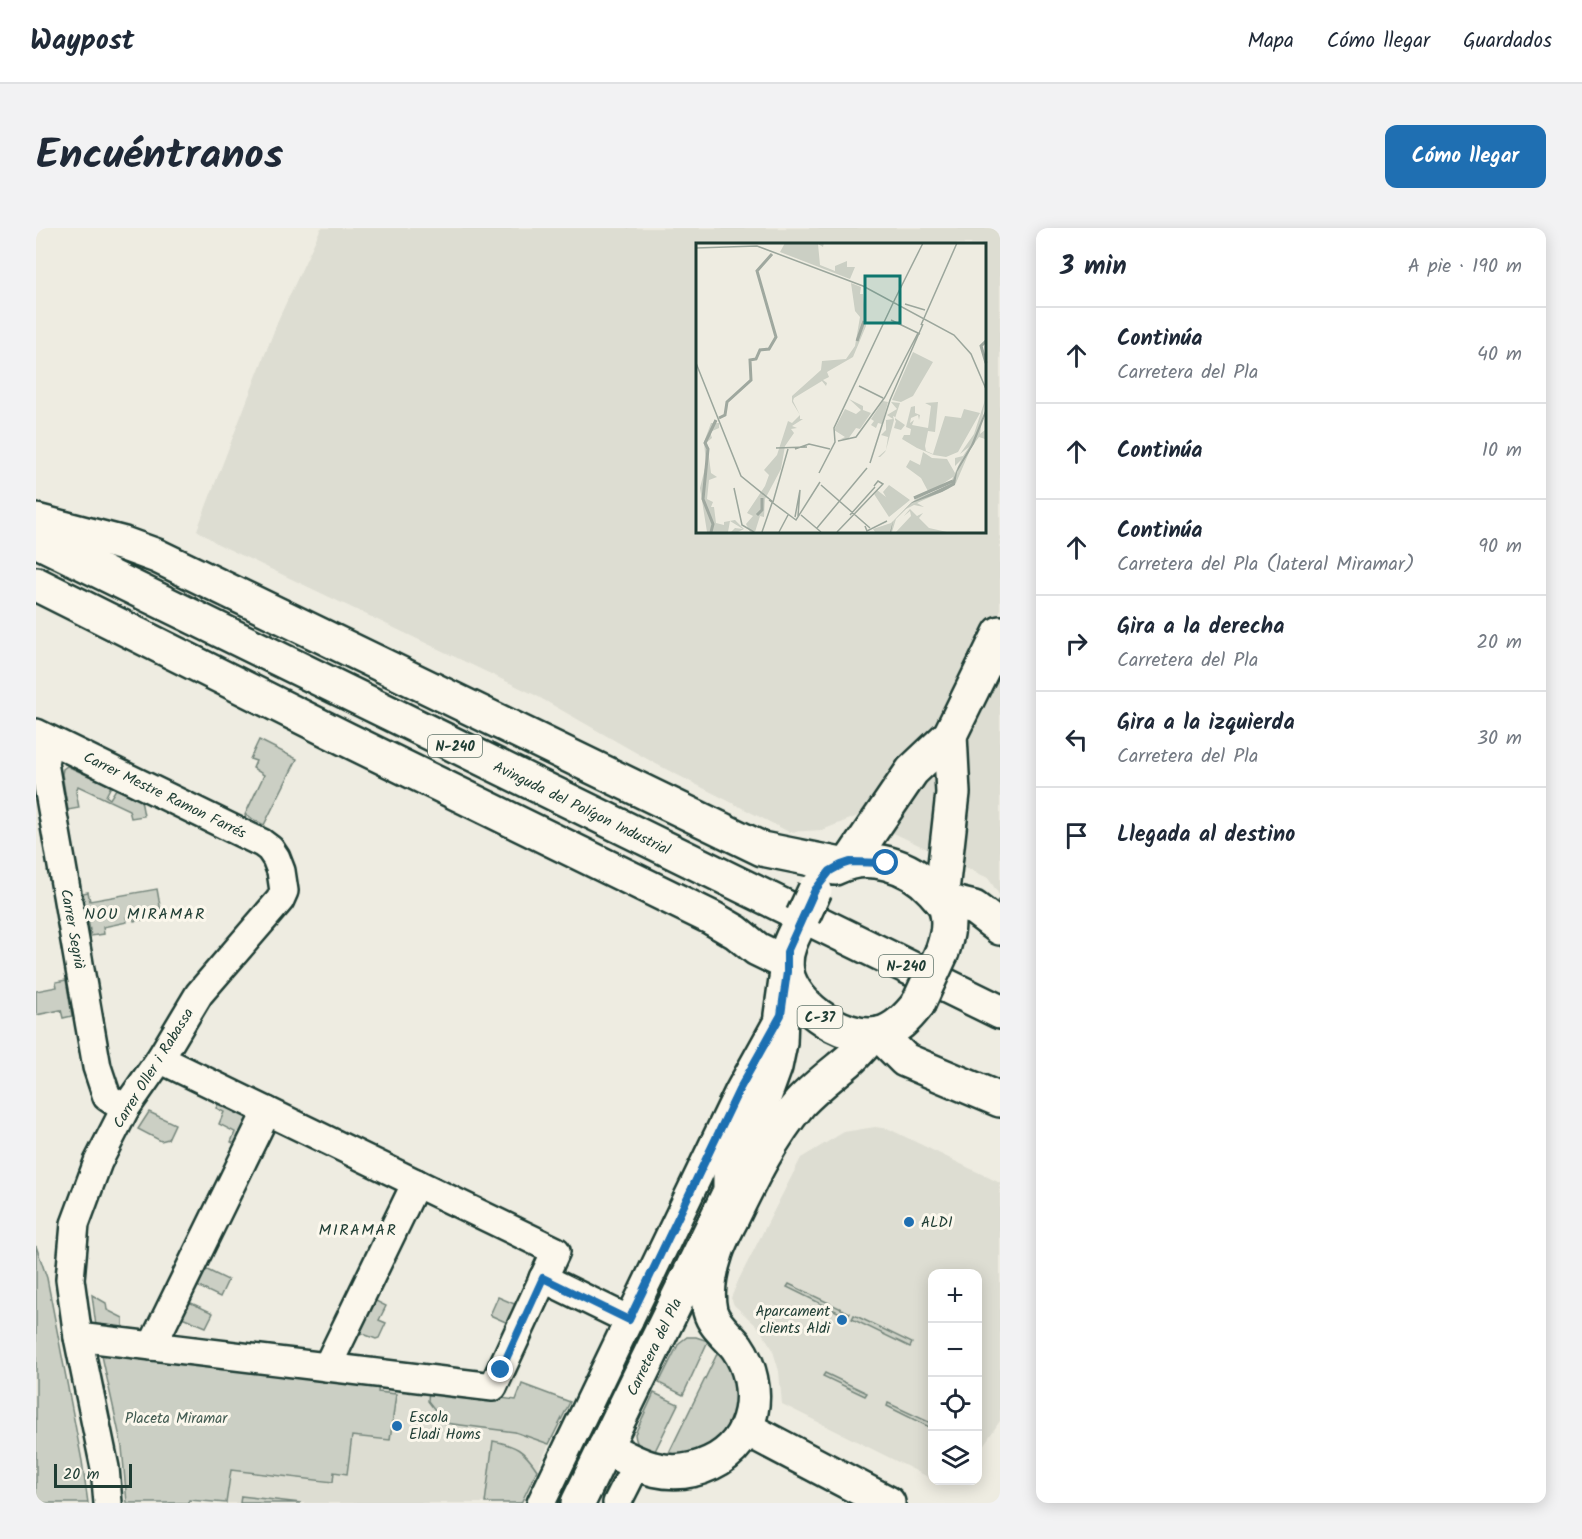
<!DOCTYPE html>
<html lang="es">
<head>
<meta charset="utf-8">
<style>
  body { margin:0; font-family:Kalam,sans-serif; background:#f2f2f3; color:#1f2937 }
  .controls { position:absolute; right:18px; bottom:18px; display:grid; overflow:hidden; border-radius:12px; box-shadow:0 3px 15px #0003 }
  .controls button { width:54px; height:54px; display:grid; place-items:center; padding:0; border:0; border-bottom:2px solid #e0e1e3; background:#fff; color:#1f2937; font:30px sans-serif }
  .scale { position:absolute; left:18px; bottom:15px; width:78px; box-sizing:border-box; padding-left:6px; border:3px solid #1f3d34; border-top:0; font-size:16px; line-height:21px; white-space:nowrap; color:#1f3d34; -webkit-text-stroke:4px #fbf7ec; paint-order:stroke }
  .stop { position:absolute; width:18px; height:18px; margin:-14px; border:4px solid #1f6fb2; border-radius:50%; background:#fff }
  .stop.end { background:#1f6fb2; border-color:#fff; box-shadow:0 2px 6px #0008 }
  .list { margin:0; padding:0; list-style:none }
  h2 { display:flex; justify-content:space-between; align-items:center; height:78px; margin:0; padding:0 24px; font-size:26px }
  h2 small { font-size:20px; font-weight:400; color:#747a83 }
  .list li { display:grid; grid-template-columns:39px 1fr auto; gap:18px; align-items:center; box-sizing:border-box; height:96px; padding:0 24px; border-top:2px solid #e0e1e3 }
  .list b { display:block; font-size:22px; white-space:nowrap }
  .list p { margin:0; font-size:20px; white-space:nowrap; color:#747a83 }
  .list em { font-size:20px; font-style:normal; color:#747a83 }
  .icon { flex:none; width:33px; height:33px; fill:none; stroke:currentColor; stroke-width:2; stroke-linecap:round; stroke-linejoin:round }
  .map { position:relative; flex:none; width:964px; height:1275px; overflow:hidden; border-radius:12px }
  header { display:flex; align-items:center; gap:36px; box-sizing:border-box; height:84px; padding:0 30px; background:#fff; border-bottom:2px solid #e0e1e3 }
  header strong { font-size:28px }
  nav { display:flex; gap:33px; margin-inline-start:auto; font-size:21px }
  .intro { display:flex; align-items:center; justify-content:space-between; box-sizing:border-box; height:144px; padding:0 36px }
  h1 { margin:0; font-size:42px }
  .button { padding:15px 27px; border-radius:12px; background:#1f6fb2; color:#fff; font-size:21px; font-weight:700 }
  main { display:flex; gap:36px; padding:0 36px }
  aside { flex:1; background:#fff; border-radius:12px; box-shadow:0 3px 15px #0003 }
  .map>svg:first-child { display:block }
  .built { fill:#ddddd2; fill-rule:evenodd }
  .green { fill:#cbcfc4; stroke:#75867c; stroke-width:1.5 }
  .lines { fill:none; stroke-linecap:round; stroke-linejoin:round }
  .stream { stroke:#6c7d74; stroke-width:8 }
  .street-casing { stroke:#1f3d34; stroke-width:32 }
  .secondary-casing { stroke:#1f3d34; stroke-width:38 }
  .primary-casing { stroke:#1f3d34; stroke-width:38 }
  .street { stroke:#fbf7ec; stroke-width:27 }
  .secondary { stroke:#fbf7ec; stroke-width:33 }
  .primary { stroke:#fbf7ec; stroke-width:33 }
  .primary-bridge-casing { stroke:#1f3d34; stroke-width:38; stroke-linecap:butt }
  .primary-bridge { stroke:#fbf7ec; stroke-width:33 }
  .route { stroke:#1f6fb2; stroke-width:8 }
  .poi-dot { fill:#1f6fb2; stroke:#fbf7ec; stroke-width:2 }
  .labels { text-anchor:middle; stroke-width:6; stroke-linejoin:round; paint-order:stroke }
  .shield { fill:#fbf7ec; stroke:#61756b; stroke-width:1.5 }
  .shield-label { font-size:14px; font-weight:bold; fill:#1f3d34 }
  .street-label { font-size:15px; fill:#1f3d34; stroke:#fbf7ec }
  .poi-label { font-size:15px; fill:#1f3d34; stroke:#fbf7ec; text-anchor:start }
  .park-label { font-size:15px; fill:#415a51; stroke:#fbf7ec }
  .neighbourhood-label { font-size:16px; letter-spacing:1.5px; fill:#1f3d34; stroke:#fbf7ec }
  .inset-river { fill:none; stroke:#9fa89f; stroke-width:3 }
  .inset-road { fill:none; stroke:#9ba69c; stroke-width:1.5 }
  .view { fill:#0f766e; fill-opacity:0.15; stroke:#0f766e; stroke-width:3 }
  .inset-edge { fill:none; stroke:#1f3d34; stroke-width:3 }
</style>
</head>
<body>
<header>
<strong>Waypost</strong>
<nav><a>Mapa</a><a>Cómo llegar</a><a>Guardados</a></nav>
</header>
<div class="intro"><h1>Encuéntranos</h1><a class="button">Cómo llegar</a></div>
<main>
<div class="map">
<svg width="964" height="1275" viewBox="0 0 964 1275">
  <rect width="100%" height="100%" fill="#eeece1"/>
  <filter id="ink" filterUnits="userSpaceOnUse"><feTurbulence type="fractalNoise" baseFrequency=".0167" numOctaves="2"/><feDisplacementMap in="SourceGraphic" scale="12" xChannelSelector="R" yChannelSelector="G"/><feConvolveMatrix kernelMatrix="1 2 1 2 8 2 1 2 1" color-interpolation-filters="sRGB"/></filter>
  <g filter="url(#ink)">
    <!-- built -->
    <g class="built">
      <path d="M 285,0 L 964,0 L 964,668 L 952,650 L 822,588 L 786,602 L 753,604 L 620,536 L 499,467 L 182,316 L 161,302 L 243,90 ZM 661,16 L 948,16 L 948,303 L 661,303 Z"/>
      <path d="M 839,899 L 853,901 L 964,955 L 964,1193 L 942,1225 L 942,1046 L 897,1046 L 896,1251 L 746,1176 L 743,1143 L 736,1120 L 723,1100 L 698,1077 L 695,1070 L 703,1051 L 765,930 L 808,904 Z"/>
      <path d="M 205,1138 L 531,1179 L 485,1275 L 190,1275 Z"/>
    </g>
    <!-- green -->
    <g class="green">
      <path d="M 223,512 L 261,531 L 228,597 L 209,587 L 228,547 L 217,540 L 220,533 L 214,531 Z"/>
      <path d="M 31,538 L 75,558 L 70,568 L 74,571 L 80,561 L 105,572 L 108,588 L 95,590 L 93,582 L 42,558 L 40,564 L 43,580 L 32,582 L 26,546 L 27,541 Z"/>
      <path d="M 121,661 L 126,689 L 98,693 L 97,688 L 90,689 L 91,694 L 67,699 L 68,706 L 55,708 L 47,665 L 52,664 L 54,673 Z"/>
      <path d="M 30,752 L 36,788 L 27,790 L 25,782 L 0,787 L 0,763 L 21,759 L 20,754 Z"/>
      <path d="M 184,873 L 217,890 L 204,919 L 195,914 L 199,904 L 183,896 L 188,884 L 180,880 Z"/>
      <path d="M 113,884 L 139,896 L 132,911 L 125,913 L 102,901 Z"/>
      <path d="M 0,1018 L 11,1050 L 46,1233 L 52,1275 L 0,1275 Z"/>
      <path d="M 169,1041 L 192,1052 L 184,1069 L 161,1058 Z"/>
      <path d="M 753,1056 L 814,1085 L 812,1089 L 751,1059 Z"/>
      <path d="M 56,1067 L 70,1075 L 71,1082 L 87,1090 L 87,1097 L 90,1102 L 60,1098 Z"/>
      <path d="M 462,1069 L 483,1078 L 474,1096 L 454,1087 Z"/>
      <path d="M 338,1072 L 350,1078 L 343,1092 L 350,1095 L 343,1110 L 340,1111 L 322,1104 Z"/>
      <path d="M 153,1074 L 177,1085 L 170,1099 L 146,1089 Z"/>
      <path d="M 818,1087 L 876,1115 L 874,1119 L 816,1091 Z"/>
      <path d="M 651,1109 L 660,1109 L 672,1113 L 647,1167 L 623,1155 L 643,1115 Z"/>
      <path d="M 683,1122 L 696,1140 L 701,1162 L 698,1190 L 690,1203 L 673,1221 L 630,1231 Z"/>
      <path d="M 65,1123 L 343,1155 L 342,1164 L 360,1166 L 354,1212 L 316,1208 L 311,1246 L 298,1244 L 297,1254 L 195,1242 L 190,1275 L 153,1272 L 152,1275 L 91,1275 L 86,1219 Z"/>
      <path d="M 789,1145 L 831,1165 L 829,1168 L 787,1148 Z"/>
      <path d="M 486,1156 L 534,1174 L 513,1216 L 479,1204 L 409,1195 L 392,1173 L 393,1161 L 480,1172 Z"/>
      <path d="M 618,1165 L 642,1176 L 617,1227 C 607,1222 600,1219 599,1206 Z"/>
      <path d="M 852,1175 L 895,1195 L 893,1199 L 851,1178 Z"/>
      <path d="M 457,1213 C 479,1217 488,1222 501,1242 L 485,1275 L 449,1275 Z"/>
      <path d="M 205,1268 L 265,1275 L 204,1275 Z"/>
    </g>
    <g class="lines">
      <!-- stream -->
      <path class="stream" d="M 964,675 L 964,676"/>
      <!-- street casing -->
      <g class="street-casing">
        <g id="street">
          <path d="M 0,505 L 226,615 L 234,621 L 240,630 L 245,643 L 248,663 L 244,672 L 163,766 L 124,831 L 89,881 L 62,934 L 39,996 L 34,1051 L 42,1109 L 69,1240 L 72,1275"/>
          <path d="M 13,512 L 8,535 L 61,839 L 71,869 L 89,881"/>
          <path d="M 507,1050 L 593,1092"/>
          <path d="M 42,1109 L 457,1159 L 520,1023 L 124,831"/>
          <path d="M 116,1118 L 231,883"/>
          <path d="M 291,1139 L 380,955"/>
          <path d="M 505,1275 L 703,863 L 744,789"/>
          <path d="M 581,1275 L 600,1237"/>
        </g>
      </g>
      <!-- secondary casing -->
      <g class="secondary-casing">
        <g id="secondary">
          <path d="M 711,1201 L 852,1275"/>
          <path d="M 569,1219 C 604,1239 635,1254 675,1235 C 720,1214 728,1158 701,1119 C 692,1107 678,1098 674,1083 C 670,1064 674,1043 680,1025 C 684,1012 691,1000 697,988 C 716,949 736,908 764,875 C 779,859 795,847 812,833 C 821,825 829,815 837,807"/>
          <path d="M 542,1275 L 694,963 L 694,943 L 722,886 L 739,839 L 744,815 L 745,787 L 751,744"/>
        </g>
      </g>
      <!-- primary casing -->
      <g class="primary-casing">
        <g id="primary">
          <path d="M 0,293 L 88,316 L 121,328 L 726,621 L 805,637"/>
          <path d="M 0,312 L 964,784"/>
          <path d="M 0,356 L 310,511 L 676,690 L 700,704 L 721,721 L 750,735"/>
          <path d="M 814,634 L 876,543 L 914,507 L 964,405"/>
          <path d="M 799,640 C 831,623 874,637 897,663 C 901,668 906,672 909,678 C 915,694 911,709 906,724"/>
          <path d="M 905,672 L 917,565 L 914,507"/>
          <path d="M 905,672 L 938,680 L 964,700"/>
          <path d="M 767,688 C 760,703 750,718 750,735 C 749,773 807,814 843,806 C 860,802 872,789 882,776"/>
          <path d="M 843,806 L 869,832 L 964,872"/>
        </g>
      </g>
      <!-- street -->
      <use href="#street" class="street"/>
      <!-- secondary -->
      <use href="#secondary" class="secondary"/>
      <!-- primary -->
      <use href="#primary" class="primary"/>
      <!-- primary-bridge casing -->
      <g class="primary-bridge-casing">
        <g id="primary-bridge">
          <path d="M 767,688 L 779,662"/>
          <path d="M 882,776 L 906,724"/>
        </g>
      </g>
      <!-- primary-bridge -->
      <use href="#primary-bridge" class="primary-bridge"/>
    </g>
  </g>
  <g class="lines" filter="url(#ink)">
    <!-- route -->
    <path class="route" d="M 465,1142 L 507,1050 L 593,1092 L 703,862 L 745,787 L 751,744 L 751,724 L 779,662 L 794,643 L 805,637 L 814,634 L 850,635"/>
  </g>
  <!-- markers -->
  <g class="poi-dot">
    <circle cx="873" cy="994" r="6"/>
    <circle cx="806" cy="1092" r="6"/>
    <circle cx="361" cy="1198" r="6"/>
  </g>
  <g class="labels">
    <!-- shield labels -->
    <g class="shield">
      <rect x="392" y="507" width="54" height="22" rx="4.5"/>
      <rect x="843" y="727" width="54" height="22" rx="4.5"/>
      <rect x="761.5" y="778" width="45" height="22" rx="4.5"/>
    </g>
    <g class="shield-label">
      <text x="419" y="523">N-240</text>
      <text x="870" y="743">N-240</text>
      <text x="784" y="794">C-37</text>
    </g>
    <!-- street labels -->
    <g class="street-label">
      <text transform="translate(129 567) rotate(26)" y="5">Carrer Mestre Ramon Farrés</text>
      <text transform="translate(546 580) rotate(26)" y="5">Avinguda del Polígon Industrial</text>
      <text transform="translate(37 701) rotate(80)" y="5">Carrer Segrià</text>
      <text transform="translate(117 840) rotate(-58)" y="5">Carrer Oller i Rabassa</text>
      <text transform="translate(618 1119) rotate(-64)" y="5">Carretera del Pla</text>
    </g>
    <!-- poi labels -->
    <g class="poi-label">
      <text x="885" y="999">ALDI</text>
      <text x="794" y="1088" text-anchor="end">Aparcament<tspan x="794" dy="17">clients Aldi</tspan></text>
      <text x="373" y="1194">Escola<tspan x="373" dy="17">Eladi Homs</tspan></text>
    </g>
    <!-- park labels -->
    <g class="park-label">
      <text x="140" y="1195">Placeta Miramar</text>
    </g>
    <!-- neighbourhood labels -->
    <g class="neighbourhood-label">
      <text x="109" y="691">NOU MIRAMAR</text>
      <text x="322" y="1007">MIRAMAR</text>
    </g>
  </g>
  <!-- overview -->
  <g transform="translate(660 15)">
    <rect width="290" height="290" fill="#eeece1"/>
    <path d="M 89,0 L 128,0 L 127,4 L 122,1 L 124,22 L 139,28 L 139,23 L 151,18 L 151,24 L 159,24 L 154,36 L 84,9 ZM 155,40 L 165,44 L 164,51 L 167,51 L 170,83 L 157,114 L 131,129 L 133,134 L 127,137 L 131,140 L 130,143 L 126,138 L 98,155 L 97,158 L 104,172 L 104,176 L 107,176 L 96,183 L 101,185 L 95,186 L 98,190 L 89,203 L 85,226 L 69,256 L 68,274 L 64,273 L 59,289 L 54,289 L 50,281 L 57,273 L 51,270 L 69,243 L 73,232 L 68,227 L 81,212 L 92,178 L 96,180 L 104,172 L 96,159 L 96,153 L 125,127 L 126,118 L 150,116 L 159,103 L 164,74 L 159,68 ZM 217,109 L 237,119 L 217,153 L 205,159 L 196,157 ZM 153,156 L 167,163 L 167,167 L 175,170 L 177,167 L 164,186 L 160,185 L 152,196 L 145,196 L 149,194 L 138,187 L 149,166 L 160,171 L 165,167 ZM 289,157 L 284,191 L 289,187 L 289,196 L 283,194 L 275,205 L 260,240 L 252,246 L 221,260 L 228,264 L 218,262 L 210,266 L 200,276 L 196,289 L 179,289 L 177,286 L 195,280 L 221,255 L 254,243 L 257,234 L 233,250 L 225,235 L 210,224 L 214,217 L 224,222 L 227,209 L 236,215 L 251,216 L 259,230 L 265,217 L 259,223 L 259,215 L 267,213 L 273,204 L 264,211 L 278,191 ZM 187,158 L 192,159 L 186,181 L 182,180 L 180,185 L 175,182 L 178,178 L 175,176 ZM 195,159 L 204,160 L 199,175 L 209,182 L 205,187 L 198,185 L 200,178 L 199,177 L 199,174 L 197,173 L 198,177 L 190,207 L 189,209 L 184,214 L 182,214 L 190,207 L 192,194 L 185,192 L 190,187 L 190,177 L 197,176 L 191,172 L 201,166 ZM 242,159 L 239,189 L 232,188 L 229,203 L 230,208 L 237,211 L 249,173 L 265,175 L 268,166 L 284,170 L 262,209 L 250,214 L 238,212 L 221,205 L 206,196 L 208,192 L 214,192 L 215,186 L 210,184 L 215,164 L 219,163 L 219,170 L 224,172 L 223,177 L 222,172 L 215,175 L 214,180 L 218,177 L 216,182 L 232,185 L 235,163 L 229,160 ZM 15,180 L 23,180 L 23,185 L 14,189 L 16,195 L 11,199 L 15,230 L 21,234 L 13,237 L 11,256 L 17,259 L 15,264 L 18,264 L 20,280 L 28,282 L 28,279 L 39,277 L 48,286 L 42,289 L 35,289 L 39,285 L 47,286 L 34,278 L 32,289 L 11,289 L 4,245 L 10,221 L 8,199 ZM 193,242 L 214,257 L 193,274 L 178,251 L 181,247 L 190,254 L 187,249 ZM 214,266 L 221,273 L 227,270 L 223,275 L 233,285 L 251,289 L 200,289 L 215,273 L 214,268 L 208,273 Z" fill="#cbcfc4"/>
    <path d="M 289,168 L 289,173 L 278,201 L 261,229 L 259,242 L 246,249 L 216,260 L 197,278 L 195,289 L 194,289 L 197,278 L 216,259 L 256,240 L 262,224 L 275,202 Z" fill="#9fa89f"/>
    <path class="inset-river" d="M 161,98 L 168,78M 290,98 L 285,103 L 290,120M 23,175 L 29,172 L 31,159 L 55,137 L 54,117 L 60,116 L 64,107 L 73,106 L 80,94 L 61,28 L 76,11M 218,255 L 257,238M 61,272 L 66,267 L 66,255M 15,289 L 17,281 L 7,256 L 12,206 L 9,200 L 20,177"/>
    <path class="inset-road" d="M 0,5 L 61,3 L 167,43 L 258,92 L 275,111 L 290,146M 199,56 L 227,0M 209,61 L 229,67M 195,77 L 224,91M 225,82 L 261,0M 0,120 L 45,233 L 77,259M 163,143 L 187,155M 189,154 L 222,90M 194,157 L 227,81M 142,198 L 160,194 L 189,154M 80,205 L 111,204M 99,206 L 113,201 L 134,206M 174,220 L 194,157M 123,230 L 139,199 L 138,185 L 199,56M 125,242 L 174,285M 38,245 L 46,282 L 58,289M 73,257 L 100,277 L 124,239M 77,259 L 92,206M 105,272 L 125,289M 154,272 L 179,244M 99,274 L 104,247 L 102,273M 169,283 L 171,288 L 191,278M 121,285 L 171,225M 66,289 L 76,260M 83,289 L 92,272M 141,289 L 187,241 L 182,238 L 178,243"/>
    <path class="view" d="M 169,33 L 204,33 L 204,80 L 169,80 Z"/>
    <rect width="290" height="290" class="inset-edge"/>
  </g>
</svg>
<div class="controls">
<button>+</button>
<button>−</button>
<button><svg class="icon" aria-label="locate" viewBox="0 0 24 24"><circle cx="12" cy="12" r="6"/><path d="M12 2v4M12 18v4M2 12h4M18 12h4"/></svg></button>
<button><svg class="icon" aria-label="layers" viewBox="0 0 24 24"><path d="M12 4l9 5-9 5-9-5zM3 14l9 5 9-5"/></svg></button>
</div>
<div class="scale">20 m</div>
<div class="stop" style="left:850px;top:635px"></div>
<div class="stop end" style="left:465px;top:1142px"></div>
</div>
<aside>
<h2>3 min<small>A pie · 190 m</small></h2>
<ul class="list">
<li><svg class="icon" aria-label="ahead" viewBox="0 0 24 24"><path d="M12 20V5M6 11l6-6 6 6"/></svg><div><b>Continúa</b><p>Carretera del Pla</p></div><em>40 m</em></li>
<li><svg class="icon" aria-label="ahead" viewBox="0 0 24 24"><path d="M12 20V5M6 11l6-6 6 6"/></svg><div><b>Continúa</b></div><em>10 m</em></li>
<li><svg class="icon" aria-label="ahead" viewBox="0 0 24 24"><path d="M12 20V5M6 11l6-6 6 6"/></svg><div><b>Continúa</b><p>Carretera del Pla (lateral Miramar)</p></div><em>90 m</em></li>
<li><svg class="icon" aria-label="right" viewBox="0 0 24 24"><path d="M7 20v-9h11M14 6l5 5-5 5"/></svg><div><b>Gira a la derecha</b><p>Carretera del Pla</p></div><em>20 m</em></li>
<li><svg class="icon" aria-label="left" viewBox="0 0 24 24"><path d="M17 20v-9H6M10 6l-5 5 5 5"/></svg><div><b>Gira a la izquierda</b><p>Carretera del Pla</p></div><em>30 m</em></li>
<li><svg class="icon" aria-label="arrive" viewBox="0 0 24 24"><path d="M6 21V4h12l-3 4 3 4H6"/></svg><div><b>Llegada al destino</b></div></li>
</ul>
</aside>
</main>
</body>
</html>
